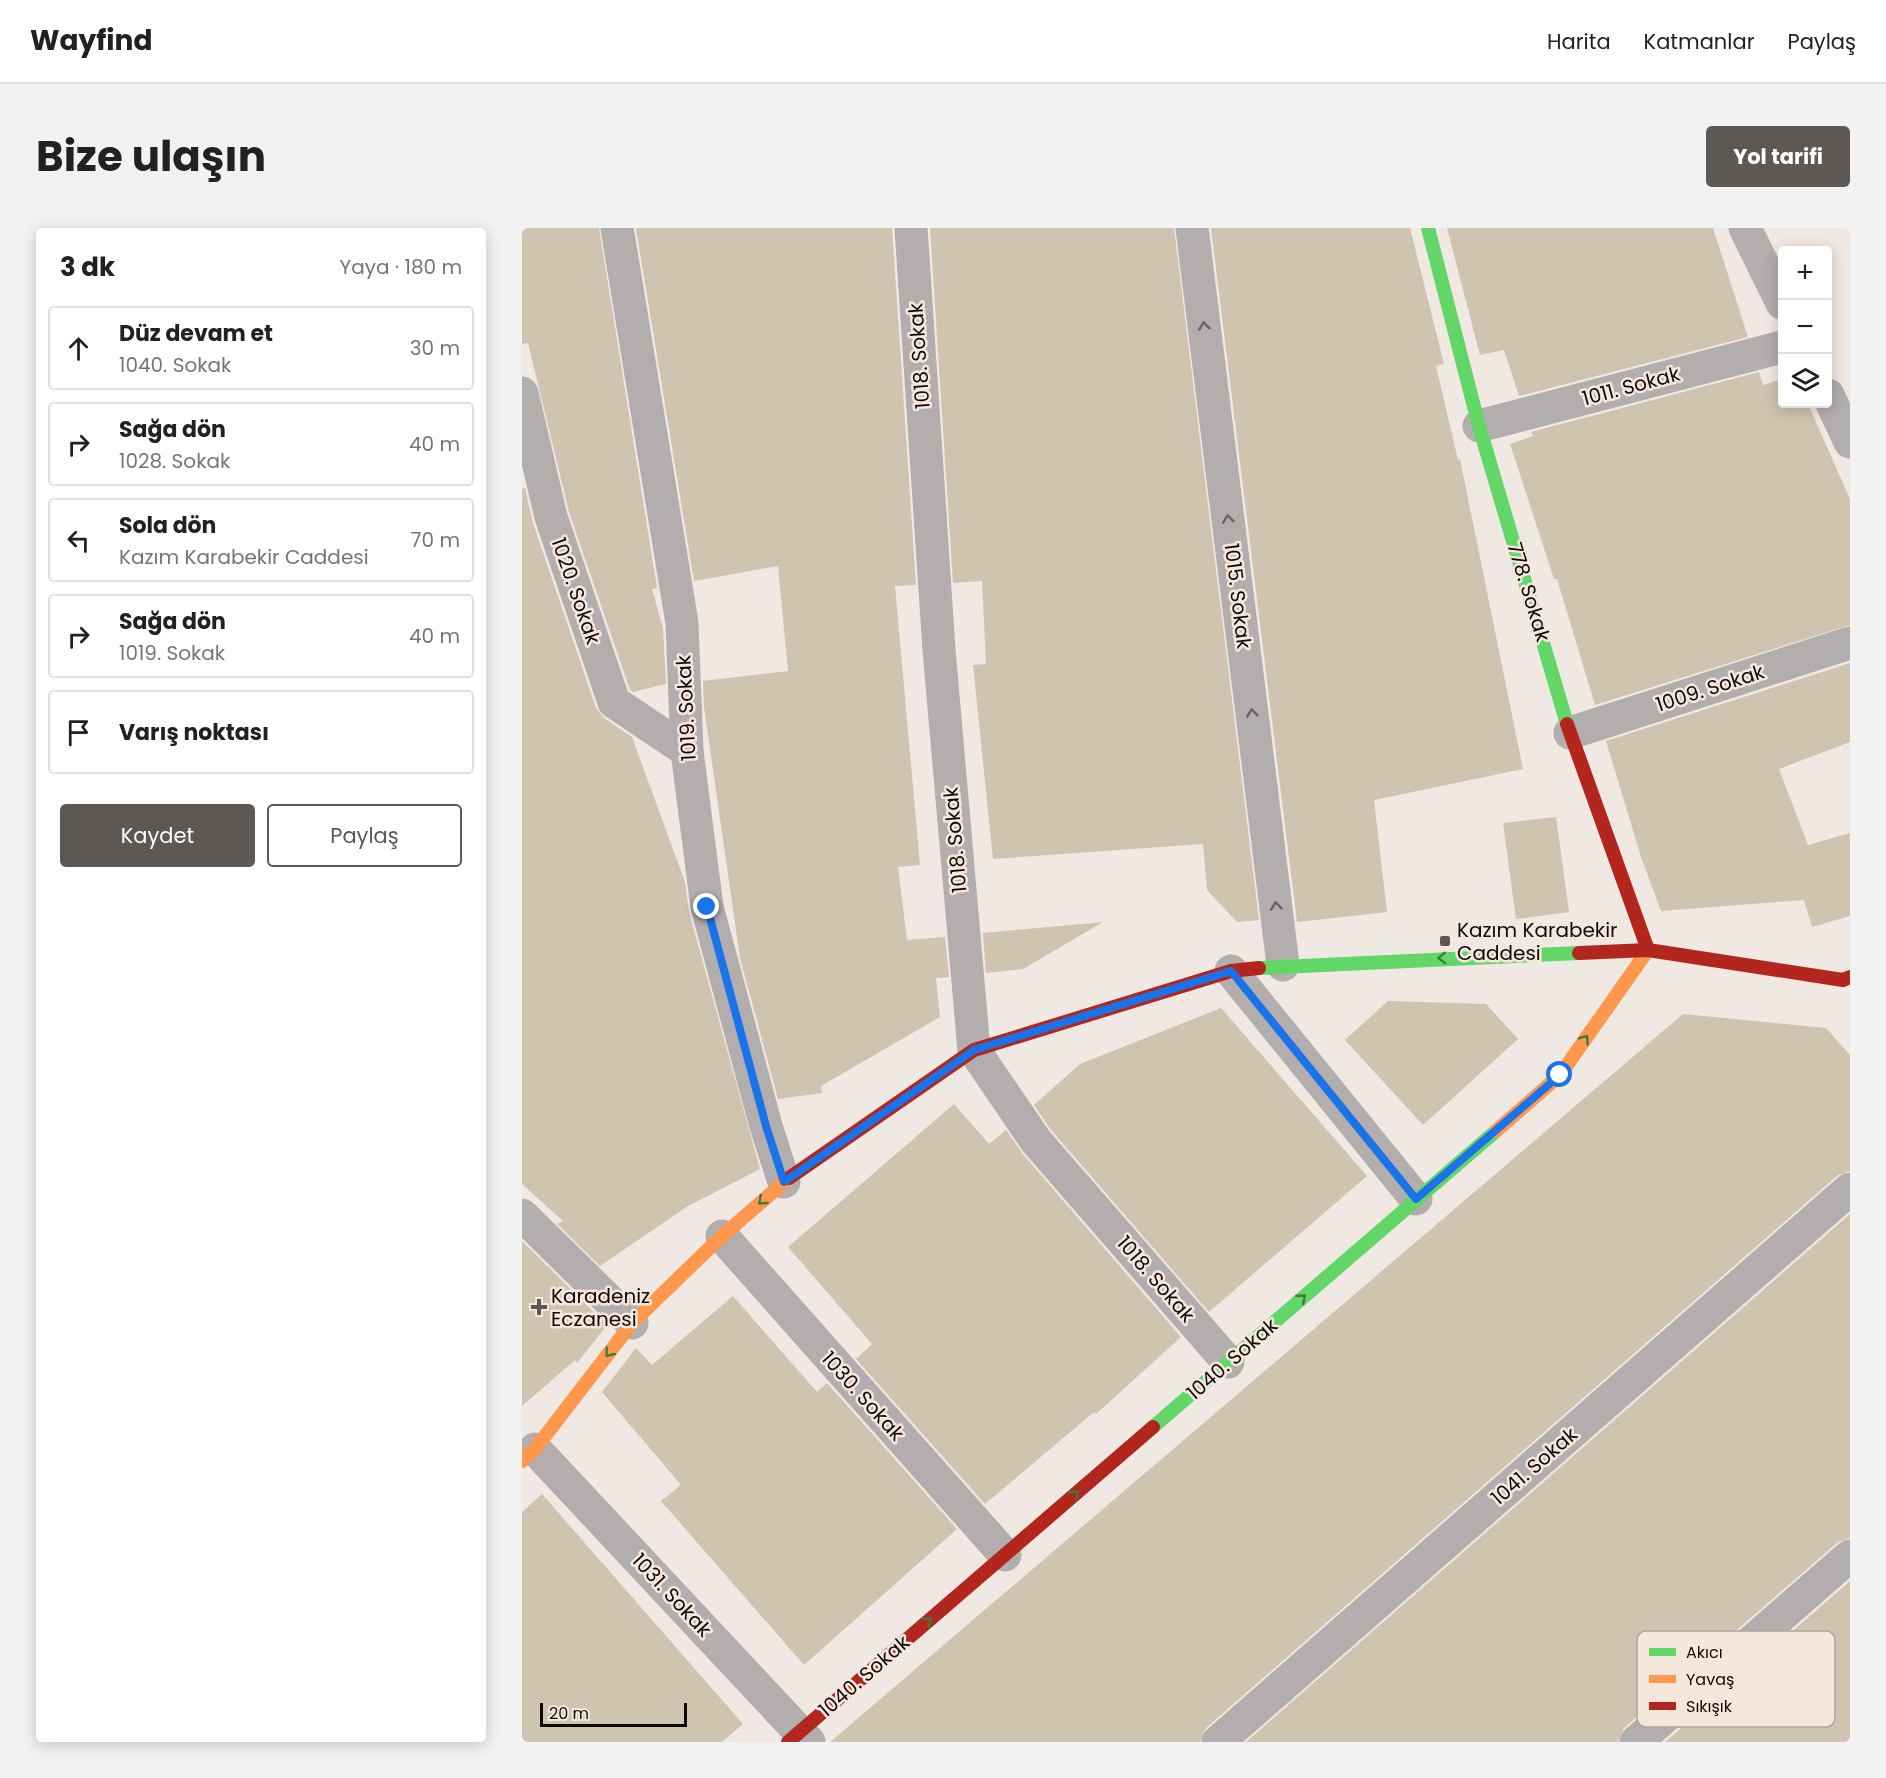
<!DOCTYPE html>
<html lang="tr">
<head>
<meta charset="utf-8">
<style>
  body { margin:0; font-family:Poppins,sans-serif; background:#f2f2f2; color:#202124 }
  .controls { position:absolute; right:18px; top:18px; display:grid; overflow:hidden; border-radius:6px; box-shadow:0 3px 15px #0003 }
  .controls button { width:54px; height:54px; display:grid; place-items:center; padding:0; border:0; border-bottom:2px solid #e0e0e0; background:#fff; color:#202124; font:30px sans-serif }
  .scale { position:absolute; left:18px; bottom:15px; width:147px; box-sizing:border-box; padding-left:6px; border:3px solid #0f0a07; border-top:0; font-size:16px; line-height:21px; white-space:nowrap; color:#0f0a07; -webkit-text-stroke:4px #f6e7dd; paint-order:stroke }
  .stop { position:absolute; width:18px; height:18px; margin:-14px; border:4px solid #1a73e8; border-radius:50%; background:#fff }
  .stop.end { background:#1a73e8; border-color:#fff; box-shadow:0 2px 6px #0008 }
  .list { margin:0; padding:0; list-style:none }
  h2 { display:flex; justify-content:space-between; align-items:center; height:78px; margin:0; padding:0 24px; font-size:26px }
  h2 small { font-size:20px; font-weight:400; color:#757577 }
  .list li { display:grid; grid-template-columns:39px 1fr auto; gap:18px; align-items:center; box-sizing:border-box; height:84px; margin:0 12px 12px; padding:0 12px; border:2px solid #e0e0e0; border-radius:6px }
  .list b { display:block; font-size:22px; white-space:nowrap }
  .list p { margin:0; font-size:20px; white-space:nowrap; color:#757577 }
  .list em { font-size:20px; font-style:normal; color:#757577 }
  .actions { display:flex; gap:12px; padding:18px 24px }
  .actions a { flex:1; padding:14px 0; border:2px solid #5e5854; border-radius:6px; text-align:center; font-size:21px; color:#5e5854 }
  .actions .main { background:#5e5854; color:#fff }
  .icon { flex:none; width:33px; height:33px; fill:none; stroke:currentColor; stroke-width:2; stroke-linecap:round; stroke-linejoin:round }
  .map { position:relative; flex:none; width:1328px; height:1514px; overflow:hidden; border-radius:6px }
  header { display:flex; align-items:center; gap:36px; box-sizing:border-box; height:84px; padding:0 30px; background:#fff; border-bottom:2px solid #e0e0e0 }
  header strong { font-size:28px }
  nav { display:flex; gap:33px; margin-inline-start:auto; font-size:21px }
  .intro { display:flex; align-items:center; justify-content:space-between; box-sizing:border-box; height:144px; padding:0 36px }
  h1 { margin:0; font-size:42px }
  .button { padding:15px 27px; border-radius:6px; background:#5e5854; color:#fff; font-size:21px; font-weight:700 }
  main { display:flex; gap:36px; padding:0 36px }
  aside { flex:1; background:#fff; border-radius:6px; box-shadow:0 3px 15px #0003 }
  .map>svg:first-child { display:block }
  .building { fill:#cec4b0 }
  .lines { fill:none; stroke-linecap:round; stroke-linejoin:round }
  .street { stroke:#b2aead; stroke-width:33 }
  .fast { stroke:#63d668; stroke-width:14 }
  .slow { stroke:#ff974d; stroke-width:14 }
  .jam { stroke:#b3261e; stroke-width:14 }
  .oneway { stroke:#696462 }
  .oneway2 { stroke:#3d7a3c }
  .route { stroke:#1a73e8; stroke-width:8 }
  .poi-dot { fill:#5e5854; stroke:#f6e7dd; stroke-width:2 }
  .labels { text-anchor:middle; stroke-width:5; stroke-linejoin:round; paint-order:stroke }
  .street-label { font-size:20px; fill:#0f0a07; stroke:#f6e7dd }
  .poi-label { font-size:20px; fill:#0f0a07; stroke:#f6e7dd; text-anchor:start }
  .key { fill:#f6e7dd; stroke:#b1a59d; stroke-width:1.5 }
  .key-label { font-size:16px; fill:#0f0a07 }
</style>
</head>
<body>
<header>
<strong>Wayfind</strong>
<nav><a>Harita</a><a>Katmanlar</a><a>Paylaş</a></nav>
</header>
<div class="intro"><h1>Bize ulaşın</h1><a class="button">Yol tarifi</a></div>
<main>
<aside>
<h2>3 dk<small>Yaya · 180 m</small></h2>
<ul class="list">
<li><svg class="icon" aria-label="ahead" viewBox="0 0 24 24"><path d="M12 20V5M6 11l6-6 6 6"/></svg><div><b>Düz devam et</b><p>1040. Sokak</p></div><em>30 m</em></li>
<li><svg class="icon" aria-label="right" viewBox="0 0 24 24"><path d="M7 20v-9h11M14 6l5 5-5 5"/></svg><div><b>Sağa dön</b><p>1028. Sokak</p></div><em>40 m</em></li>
<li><svg class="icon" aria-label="left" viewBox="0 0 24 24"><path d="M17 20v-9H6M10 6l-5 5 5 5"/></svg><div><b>Sola dön</b><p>Kazım Karabekir Caddesi</p></div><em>70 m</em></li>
<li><svg class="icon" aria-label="right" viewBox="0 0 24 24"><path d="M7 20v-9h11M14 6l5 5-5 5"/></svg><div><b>Sağa dön</b><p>1019. Sokak</p></div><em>40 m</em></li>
<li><svg class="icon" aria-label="arrive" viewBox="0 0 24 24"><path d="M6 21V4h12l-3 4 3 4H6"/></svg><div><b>Varış noktası</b></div></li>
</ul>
<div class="actions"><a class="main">Kaydet</a><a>Paylaş</a></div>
</aside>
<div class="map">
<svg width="1328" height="1514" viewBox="0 0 1328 1514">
  <rect width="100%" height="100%" fill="#f0e8e3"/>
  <!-- building -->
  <g class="building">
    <path d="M 0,0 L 77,0 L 135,360 L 130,361 L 141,400 L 144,456 L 111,464 L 108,462 L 47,284 L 6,115 L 0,116 Z"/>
    <path d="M 114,0 L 370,0 L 394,357 L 373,358 L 398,637 L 376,639 L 385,712 L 423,709 L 427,749 L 414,750 L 418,789 L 299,858 L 300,865 L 256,871 L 218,730 L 182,479 L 181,453 L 266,443 L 256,338 L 172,353 Z"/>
    <path d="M 408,0 L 652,0 L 737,692 L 715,694 L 685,662 L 681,616 L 471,631 L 451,437 L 464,436 L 460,353 L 431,355 Z"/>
    <path d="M 689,0 L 888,0 L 922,136 L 914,138 L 936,232 L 938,231 L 1001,541 L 852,572 L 865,684 L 775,694 Z"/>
    <path d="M 925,0 L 1191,0 L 1226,109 L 997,168 L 982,122 L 958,127 Z"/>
    <path d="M 1237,144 L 1241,157 L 1260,151 L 1260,176 L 1286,176 L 1328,271 L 1328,397 L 1073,477 L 1035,351 L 1032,351 L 988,216 L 1011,208 L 1009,204 Z"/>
    <path d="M 3,260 L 11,295 L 74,480 L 82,490 L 110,509 L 163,654 L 167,684 L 238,941 L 166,978 L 78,1038 L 35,996 L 41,993 L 0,956 L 0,261 Z"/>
    <path d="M 1328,435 L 1328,514 L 1257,541 L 1286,617 L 1328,605 L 1328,688 L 1290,699 L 1282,672 L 1139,683 L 1119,629 L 1084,513 Z"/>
    <path d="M 1034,589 L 1047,684 L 994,691 L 981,595 Z"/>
    <path d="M 581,694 L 501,741 L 464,745 L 461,705 Z"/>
    <path d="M 866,773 L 964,776 L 996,811 L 901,897 L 823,812 Z"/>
    <path d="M 699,780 L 845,948 L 687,1084 L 529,902 L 512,877 L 558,836 Z"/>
    <path d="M 1161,786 L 1304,800 L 1328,827 L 1328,943 L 1316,947 L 684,1500 L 678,1514 L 308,1514 Z"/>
    <path d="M 432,876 L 467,916 L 484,902 L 500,925 L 659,1109 L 574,1186 L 572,1184 L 463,1276 L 334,1131 L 350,1116 L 266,1019 Z"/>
    <path d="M 1328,986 L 1328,1310 L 1316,1314 L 1102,1500 L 1096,1514 L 724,1514 Z"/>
    <path d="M 0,1013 L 85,1097 L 55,1135 L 53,1132 L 0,1178 Z"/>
    <path d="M 211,1068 L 295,1164 L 305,1155 L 435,1301 L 282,1437 L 139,1273 L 159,1257 L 80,1164 L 114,1120 L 130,1137 Z"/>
    <path d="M 20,1266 L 221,1496 L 200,1514 L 0,1514 L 0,1284 Z"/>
    <path d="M 1328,1353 L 1328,1514 L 1143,1514 Z"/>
  </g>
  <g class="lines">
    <!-- street -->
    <g class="street">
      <path d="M 95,0 L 160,395 L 165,523 L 185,679 L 244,898 L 262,954"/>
      <path d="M 389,0 L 417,422 L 452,822 L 514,913 L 706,1134"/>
      <path d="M 670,0 L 761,737"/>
      <path d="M 1223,0 L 1260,75"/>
      <path d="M 0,165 L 29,289 L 92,474 L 165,523"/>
      <path d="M 1306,167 L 1328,214"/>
      <path d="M 957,198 L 1260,119"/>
      <path d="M 1048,505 L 1328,415"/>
      <path d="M 709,743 L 894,971"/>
      <path d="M 0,987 L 110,1095"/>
      <path d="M 200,1008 L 483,1327"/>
      <path d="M 13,1221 L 287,1514"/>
      <path d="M 696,1514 L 1328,961"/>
      <path d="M 1114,1514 L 1328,1328"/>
    </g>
    <!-- fast -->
    <g class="fast">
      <path d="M 906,0 L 957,198 L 1045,496"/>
      <path d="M 737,740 L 1057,725"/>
      <path d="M 631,1199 L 974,903"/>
    </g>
    <!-- slow -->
    <g class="slow">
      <path d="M 974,903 L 1038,847 L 1126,722"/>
      <path d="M 0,1233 L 13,1221 L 110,1095 L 200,1008 L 267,950"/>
    </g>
    <!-- jam -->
    <g class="jam">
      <path d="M 1045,496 L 1126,722"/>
      <path d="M 1057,725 L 1126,722 L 1321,752 L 1328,749"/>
      <path d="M 267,950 L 452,822 L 709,743 L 737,740"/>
      <path d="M 266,1514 L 631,1199"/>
    </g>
  </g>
  <!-- one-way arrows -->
  <defs><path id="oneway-chevron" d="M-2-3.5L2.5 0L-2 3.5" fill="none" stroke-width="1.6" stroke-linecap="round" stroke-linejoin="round" transform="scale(1.5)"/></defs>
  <g class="oneway">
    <use href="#oneway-chevron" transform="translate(682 98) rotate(-97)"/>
    <use href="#oneway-chevron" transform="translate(706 291) rotate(-97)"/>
    <use href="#oneway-chevron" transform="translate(730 485) rotate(-97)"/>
    <use href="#oneway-chevron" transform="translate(754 678) rotate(-97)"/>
  </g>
  <g class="oneway2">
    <use href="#oneway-chevron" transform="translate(920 730) rotate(178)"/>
    <use href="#oneway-chevron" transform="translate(1063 811) rotate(-55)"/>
    <use href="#oneway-chevron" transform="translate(240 973) rotate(139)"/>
    <use href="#oneway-chevron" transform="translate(780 1070) rotate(-41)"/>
    <use href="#oneway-chevron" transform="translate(87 1125) rotate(128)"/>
    <use href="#oneway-chevron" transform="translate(553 1266) rotate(-41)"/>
    <use href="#oneway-chevron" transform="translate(406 1393) rotate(-41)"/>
  </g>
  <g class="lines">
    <!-- route -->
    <path class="route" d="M 185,679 L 244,898 L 262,954 L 452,822 L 709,743 L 894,971 L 1038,847"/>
  </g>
  <!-- markers -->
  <g class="poi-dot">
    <rect x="917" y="707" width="12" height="12" rx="3"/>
    <path d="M14 1070h6v6h6v6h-6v6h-6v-6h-6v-6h6z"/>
  </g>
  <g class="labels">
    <!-- street labels -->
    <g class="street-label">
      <text transform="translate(397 128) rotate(-94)" y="7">1018. Sokak</text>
      <text transform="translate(1109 158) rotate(-15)" y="7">1011. Sokak</text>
      <text transform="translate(54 363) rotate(71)" y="7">1020. Sokak</text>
      <text transform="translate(1007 364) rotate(73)" y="7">778. Sokak</text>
      <text transform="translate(716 368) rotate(83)" y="7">1015. Sokak</text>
      <text transform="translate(1188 460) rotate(-18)" y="7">1009. Sokak</text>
      <text transform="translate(164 480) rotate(-93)" y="7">1019. Sokak</text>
      <text transform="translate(433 612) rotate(-95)" y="7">1018. Sokak</text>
      <text transform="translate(634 1051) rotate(49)" y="7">1018. Sokak</text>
      <text transform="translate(710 1131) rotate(-41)" y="7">1040. Sokak</text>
      <text transform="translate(341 1168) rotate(48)" y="7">1030. Sokak</text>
      <text transform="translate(1012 1238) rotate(-41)" y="7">1041. Sokak</text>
      <text transform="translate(150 1367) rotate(47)" y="7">1031. Sokak</text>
      <text transform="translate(342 1448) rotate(-41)" y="7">1040. Sokak</text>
    </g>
    <!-- poi labels -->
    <g class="poi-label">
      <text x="935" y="709">Kazım Karabekir<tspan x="935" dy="23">Caddesi</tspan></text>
      <text x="29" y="1075">Karadeniz<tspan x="29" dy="23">Eczanesi</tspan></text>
    </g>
  </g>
  <!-- legend -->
  <rect x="1115" y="1403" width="198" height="96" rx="9" class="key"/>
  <rect x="1127" y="1420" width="27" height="8" fill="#63d668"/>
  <rect x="1127" y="1447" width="27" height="8" fill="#ff974d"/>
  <rect x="1127" y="1474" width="27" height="8" fill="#b3261e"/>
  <g class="key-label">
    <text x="1164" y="1430">Akıcı</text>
    <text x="1164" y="1457">Yavaş</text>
    <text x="1164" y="1484">Sıkışık</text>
  </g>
</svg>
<div class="controls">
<button>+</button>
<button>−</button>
<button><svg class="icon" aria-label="layers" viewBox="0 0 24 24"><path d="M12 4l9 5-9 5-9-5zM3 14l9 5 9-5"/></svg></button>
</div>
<div class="scale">20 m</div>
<div class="stop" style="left:1038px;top:847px"></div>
<div class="stop end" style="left:185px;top:679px"></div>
</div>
</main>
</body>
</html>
